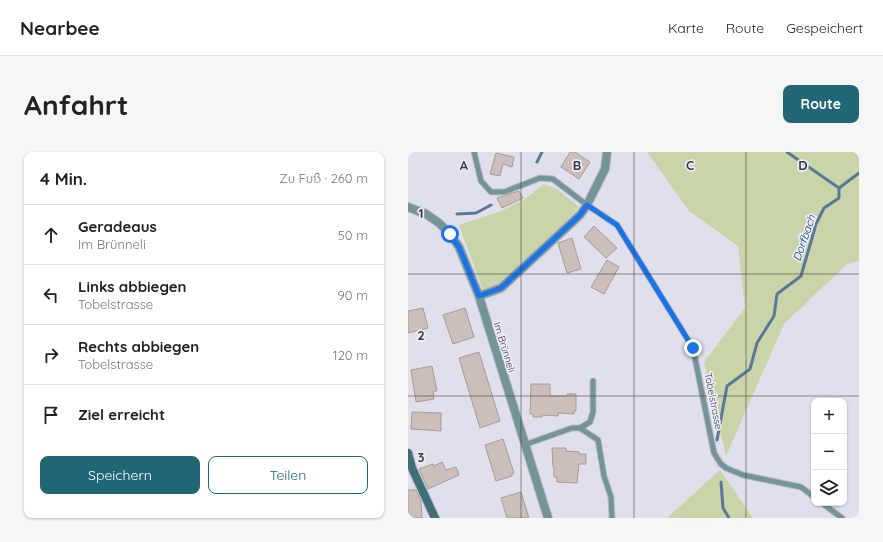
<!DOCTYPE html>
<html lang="de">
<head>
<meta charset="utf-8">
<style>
  body { margin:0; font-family:Quicksand,sans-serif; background:#f6f6f6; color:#222 }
  .controls { position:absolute; right:12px; bottom:12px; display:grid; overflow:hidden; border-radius:8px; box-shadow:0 1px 3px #0004 }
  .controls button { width:36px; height:36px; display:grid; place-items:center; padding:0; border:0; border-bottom:1px solid #e0e0e0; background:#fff; color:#222; font:20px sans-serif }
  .stop { position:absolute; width:12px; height:12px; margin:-9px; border:3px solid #1a73e8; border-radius:50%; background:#fff }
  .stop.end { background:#1a73e8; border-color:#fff; box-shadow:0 1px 4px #0008 }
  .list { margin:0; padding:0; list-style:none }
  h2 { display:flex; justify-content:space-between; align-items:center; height:52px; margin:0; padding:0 16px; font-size:17px }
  h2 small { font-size:13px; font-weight:400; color:#767676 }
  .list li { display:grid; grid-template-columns:26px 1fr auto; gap:12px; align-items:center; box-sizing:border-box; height:60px; padding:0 16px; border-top:1px solid #e0e0e0 }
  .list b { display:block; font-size:15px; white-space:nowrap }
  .list p { margin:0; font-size:13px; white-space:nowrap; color:#767676 }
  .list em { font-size:13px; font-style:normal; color:#767676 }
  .actions { display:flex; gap:8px; padding:12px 16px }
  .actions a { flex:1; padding:9px 0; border:1px solid #206676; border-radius:8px; text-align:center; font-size:14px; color:#206676 }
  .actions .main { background:#206676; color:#fff }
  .icon { flex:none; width:22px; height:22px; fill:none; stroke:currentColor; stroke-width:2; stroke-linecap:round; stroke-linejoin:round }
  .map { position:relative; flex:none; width:451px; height:366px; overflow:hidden; border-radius:8px }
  header { display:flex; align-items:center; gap:24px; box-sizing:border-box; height:56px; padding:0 20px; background:#fff; border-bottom:1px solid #e0e0e0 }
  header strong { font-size:19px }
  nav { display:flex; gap:22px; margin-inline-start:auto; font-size:14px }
  .intro { display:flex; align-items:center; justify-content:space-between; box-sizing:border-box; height:96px; padding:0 24px }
  h1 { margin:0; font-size:28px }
  .button { padding:10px 18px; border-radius:8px; background:#206676; color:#fff; font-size:14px; font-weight:700 }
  main { display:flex; gap:24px; padding:0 24px }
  aside { flex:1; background:#fff; border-radius:8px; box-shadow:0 1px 3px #0004 }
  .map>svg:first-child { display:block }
  .green { fill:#c9d4a8 }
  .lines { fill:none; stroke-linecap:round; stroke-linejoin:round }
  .stream { stroke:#5a7997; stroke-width:3 }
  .building { fill:#ccbebb; stroke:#a89b97 }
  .lane-casing { stroke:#bbbbc6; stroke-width:7 }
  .street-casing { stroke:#bbbbc6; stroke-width:10 }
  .secondary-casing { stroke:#bbbbc6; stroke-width:10 }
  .lane { stroke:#759499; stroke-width:5 }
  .street { stroke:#759499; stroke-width:8 }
  .secondary { stroke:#3f6f76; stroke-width:8 }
  .route { stroke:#1a73e8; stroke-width:5 }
  .grid { fill:none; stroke:#3a3a3f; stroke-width:1; stroke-opacity:0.55 }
  .labels { text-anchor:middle; stroke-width:3.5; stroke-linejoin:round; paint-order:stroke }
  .street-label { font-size:10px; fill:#3a3a3f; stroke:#ecedf9 }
  .water-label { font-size:11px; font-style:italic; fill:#02375e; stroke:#ecedf9 }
  .grid-label { font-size:13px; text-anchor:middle; font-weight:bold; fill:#3a3a3f; stroke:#ecedf9; stroke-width:3.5; stroke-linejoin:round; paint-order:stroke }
</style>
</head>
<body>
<header>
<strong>Nearbee</strong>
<nav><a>Karte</a><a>Route</a><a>Gespeichert</a></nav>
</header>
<div class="intro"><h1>Anfahrt</h1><a class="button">Route</a></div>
<main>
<aside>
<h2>4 Min.<small>Zu Fuß · 260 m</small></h2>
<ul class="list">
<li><svg class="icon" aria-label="ahead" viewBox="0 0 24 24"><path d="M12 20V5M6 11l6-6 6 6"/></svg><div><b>Geradeaus</b><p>Im Brünneli</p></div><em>50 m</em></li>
<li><svg class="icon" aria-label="left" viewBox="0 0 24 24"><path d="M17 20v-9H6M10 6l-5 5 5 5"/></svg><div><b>Links abbiegen</b><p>Tobelstrasse</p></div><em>90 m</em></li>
<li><svg class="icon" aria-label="right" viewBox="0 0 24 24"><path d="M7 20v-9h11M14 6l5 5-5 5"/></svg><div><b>Rechts abbiegen</b><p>Tobelstrasse</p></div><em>120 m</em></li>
<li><svg class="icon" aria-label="arrive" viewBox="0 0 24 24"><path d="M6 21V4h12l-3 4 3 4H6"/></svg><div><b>Ziel erreicht</b></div></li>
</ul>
<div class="actions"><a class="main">Speichern</a><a>Teilen</a></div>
</aside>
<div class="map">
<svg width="451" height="366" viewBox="0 0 451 366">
  <rect width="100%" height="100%" fill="#dfe0ec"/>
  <!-- green -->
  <g class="green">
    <path d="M 239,0 L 451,0 L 451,109 L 439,112 L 376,172 L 318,304 L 296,210 L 337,156 L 330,94 L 281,59 Z"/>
    <path d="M 136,32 L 149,37 L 171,55 L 136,93 L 95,133 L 75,138 L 51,73 L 91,60 L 117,47 Z"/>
    <path d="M 312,318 L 345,366 L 259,366 Z"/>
  </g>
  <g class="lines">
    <!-- stream -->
    <g class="stream">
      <path d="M 379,0 L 431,36"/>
      <path d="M 129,10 L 134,0"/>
      <path d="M 49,62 L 68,61 L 83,53"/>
      <path d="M 309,288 L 319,234 L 342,217 L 349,191 L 366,164 L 369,142 L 393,124 L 408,72 L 416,56 L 431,46 L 431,36 L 451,21"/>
      <path d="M 313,330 L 315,356 L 321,366"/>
    </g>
  </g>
  <!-- building -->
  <g class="building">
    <path d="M 162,0 L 167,0 L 182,10 L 171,27 L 153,15 Z"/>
    <path d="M 88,1 L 106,5 L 104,15 L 95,12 L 92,24 L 82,22 Z"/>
    <path d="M 111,39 L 115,46 L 94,56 L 89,46 Z"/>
    <path d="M 186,74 L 209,96 L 198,106 L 176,85 Z"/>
    <path d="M 164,86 L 173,117 L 159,121 L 150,91 Z"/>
    <path d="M 199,108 L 211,115 L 196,142 L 183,135 Z"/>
    <path d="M 15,156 L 20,176 L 0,181 L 0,159 Z"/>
    <path d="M 57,156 L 66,185 L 45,192 L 35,163 Z"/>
    <path d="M 71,200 L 92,269 L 72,276 L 51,206 Z"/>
    <path d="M 24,214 L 29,239 L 25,239 L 26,247 L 8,250 L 3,218 Z"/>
    <path d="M 123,232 L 142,232 L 142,244 L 159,244 L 159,242 L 168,242 L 168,259 L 166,259 L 166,262 L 150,261 L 150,264 L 134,263 L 134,265 L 125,265 L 125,262 L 122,262 Z"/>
    <path d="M 4,260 L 33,261 L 33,279 L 3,277 Z"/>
    <path d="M 95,287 L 106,321 L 104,322 L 104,324 L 88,329 L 77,293 Z"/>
    <path d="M 144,296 L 158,296 L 158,299 L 171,300 L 171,302 L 178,302 L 178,312 L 171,312 L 169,331 L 149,330 L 149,325 L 146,325 L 146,315 L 145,315 Z"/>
    <path d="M 34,310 L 38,318 L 48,315 L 51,323 L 20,337 L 11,317 L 25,312 L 26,314 Z"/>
    <path d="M 0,338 L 8,338 L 13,349 L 14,366 L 0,366 Z"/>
    <path d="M 113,340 L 121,366 L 99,366 L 93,346 Z"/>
  </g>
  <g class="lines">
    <!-- lane casing -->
    <g class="lane-casing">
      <g id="lane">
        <path d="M 66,0 L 73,29 L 83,40 L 96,40 L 132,26 L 145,27 L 179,53 L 209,73 L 285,196 L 306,301 L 313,312 L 318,316 L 335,323 L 393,335 L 406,345"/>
        <path d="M 172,276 L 182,270 L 185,260 L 185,229"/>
        <path d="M 116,293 L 164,276 L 172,276 L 190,288 L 196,324 L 203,345 L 204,366"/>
        <path d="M 414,351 L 434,366"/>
      </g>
    </g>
    <!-- street casing -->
    <g class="street-casing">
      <g id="street">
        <path d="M 0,55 L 18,62 L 31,71 L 42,82 L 51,95 L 71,144 L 140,366"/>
        <path d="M 71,144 L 93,136 L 172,63 L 179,53 L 197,17 L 199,0"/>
      </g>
    </g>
    <!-- secondary casing -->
    <g class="secondary-casing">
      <path id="secondary" d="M 0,301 L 4,316 L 27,366"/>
    </g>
    <!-- lane -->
    <use href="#lane" class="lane"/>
    <!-- street -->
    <use href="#street" class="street"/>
    <!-- secondary -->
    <use href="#secondary" class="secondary"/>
  </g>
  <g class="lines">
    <!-- route -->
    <path class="route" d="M 42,82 L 51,95 L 71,144 L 93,136 L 172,63 L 179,53 L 209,73 L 285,196"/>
  </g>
  <!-- grid -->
  <path class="grid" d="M 113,0 L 113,366M 226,0 L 226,366M 338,0 L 338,366M 0,122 L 451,122M 0,244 L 451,244"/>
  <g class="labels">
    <!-- street labels -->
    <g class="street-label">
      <text transform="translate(97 195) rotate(73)" y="4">Im Brünneli</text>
      <text transform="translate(306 249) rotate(79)" y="4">Tobelstrasse</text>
    </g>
    <!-- water labels -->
    <g class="water-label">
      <text transform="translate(396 86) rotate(-71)" y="4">Dorfbach</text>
    </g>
  </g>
  <g class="grid-label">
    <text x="56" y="18">A</text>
    <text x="169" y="18">B</text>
    <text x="282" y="18">C</text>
    <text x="395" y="18">D</text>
    <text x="13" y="66">1</text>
    <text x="13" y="188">2</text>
    <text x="13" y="310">3</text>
  </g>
</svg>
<div class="controls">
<button>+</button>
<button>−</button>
<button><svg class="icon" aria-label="layers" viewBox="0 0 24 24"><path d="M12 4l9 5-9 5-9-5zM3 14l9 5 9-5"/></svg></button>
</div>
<div class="stop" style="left:42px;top:82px"></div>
<div class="stop end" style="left:285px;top:196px"></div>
</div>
</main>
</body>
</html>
